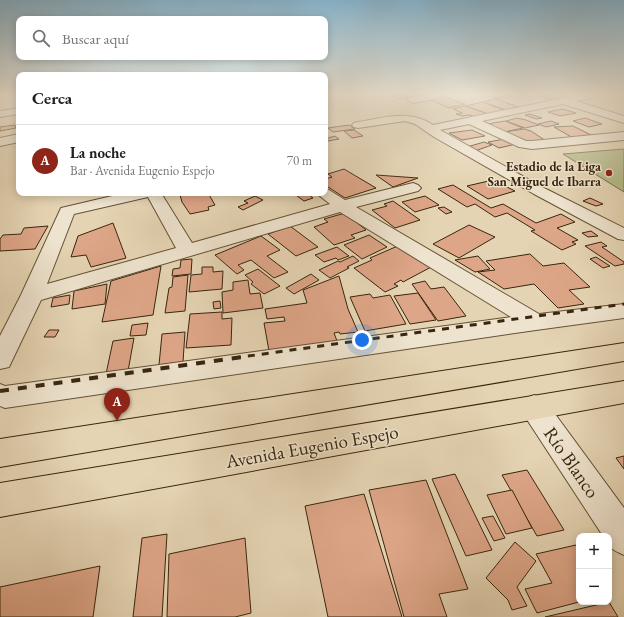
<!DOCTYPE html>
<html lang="es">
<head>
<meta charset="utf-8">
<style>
  body { margin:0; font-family:"EB Garamond",serif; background:#f6f6f6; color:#202124 }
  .controls { position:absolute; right:12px; bottom:12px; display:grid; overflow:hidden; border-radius:8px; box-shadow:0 2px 10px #0003 }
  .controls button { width:36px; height:36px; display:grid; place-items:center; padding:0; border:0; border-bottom:1px solid #e0e0e0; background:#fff; color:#202124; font:20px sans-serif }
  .you { position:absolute; left:362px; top:340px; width:14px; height:14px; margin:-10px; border:3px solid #fff; border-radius:50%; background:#1a73e8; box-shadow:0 0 0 6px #1a73e833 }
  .badge { display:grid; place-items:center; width:26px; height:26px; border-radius:50%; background:#8f2418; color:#fff; font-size:13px; font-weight:700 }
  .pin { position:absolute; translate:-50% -33px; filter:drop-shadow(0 1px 2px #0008) }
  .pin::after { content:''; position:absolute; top:21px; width:14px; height:12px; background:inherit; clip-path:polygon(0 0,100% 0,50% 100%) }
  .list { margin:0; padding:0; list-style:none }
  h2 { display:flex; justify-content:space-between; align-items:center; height:52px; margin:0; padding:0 16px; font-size:17px }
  h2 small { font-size:13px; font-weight:400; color:#757577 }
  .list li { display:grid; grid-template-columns:26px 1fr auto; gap:12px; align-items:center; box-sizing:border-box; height:72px; padding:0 16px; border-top:1px solid #e0e0e0 }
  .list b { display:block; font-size:15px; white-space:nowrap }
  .list p { margin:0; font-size:13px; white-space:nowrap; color:#757577 }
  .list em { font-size:13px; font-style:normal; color:#757577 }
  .icon { flex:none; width:22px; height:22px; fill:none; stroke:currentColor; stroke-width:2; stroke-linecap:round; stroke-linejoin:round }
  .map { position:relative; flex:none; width:624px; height:617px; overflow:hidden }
  .search { position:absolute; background:#fff; box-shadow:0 2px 10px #0003; left:16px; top:16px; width:312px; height:44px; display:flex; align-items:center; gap:10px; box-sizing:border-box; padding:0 14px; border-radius:8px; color:#757577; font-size:15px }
  .panel { position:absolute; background:#fff; box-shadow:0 2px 10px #0003; left:16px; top:72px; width:312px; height:124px; border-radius:8px }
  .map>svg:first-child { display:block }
  .green { fill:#b6bc8b; stroke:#78714c }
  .building { fill:#dea688; stroke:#39260d }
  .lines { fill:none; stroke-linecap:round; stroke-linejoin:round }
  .minor-casing { stroke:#645236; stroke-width:2 }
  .major-casing { stroke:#39260d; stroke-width:2 }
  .minor { fill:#eee3ce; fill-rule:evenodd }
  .major { fill:#e5d4b3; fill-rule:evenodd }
  .rail-far1 { stroke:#39260d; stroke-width:3; stroke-dasharray:7 7; stroke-linecap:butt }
  .rail { stroke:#39260d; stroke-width:4; stroke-dasharray:9 9; stroke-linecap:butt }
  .poi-dot { fill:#8f2418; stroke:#eee3ce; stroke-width:1.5 }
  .labels { text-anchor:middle; stroke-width:3; stroke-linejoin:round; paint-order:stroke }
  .far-poi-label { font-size:13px; font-weight:bold; fill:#39260d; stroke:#eee3ce; text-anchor:end }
  .near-street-label { font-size:19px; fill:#39260d; stroke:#eee3ce }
</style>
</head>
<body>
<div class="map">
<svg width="624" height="617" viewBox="0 0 624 617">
  <rect width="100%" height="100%" fill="#e5d4b3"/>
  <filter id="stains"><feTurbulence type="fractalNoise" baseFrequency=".005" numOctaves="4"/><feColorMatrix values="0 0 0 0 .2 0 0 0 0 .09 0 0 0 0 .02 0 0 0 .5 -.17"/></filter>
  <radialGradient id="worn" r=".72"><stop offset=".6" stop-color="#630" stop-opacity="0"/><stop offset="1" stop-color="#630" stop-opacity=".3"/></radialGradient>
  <!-- green -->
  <path class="green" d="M 624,149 L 624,192 L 563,154 Z"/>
  <!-- building -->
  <g class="building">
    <path d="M 391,95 L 405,95 L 409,97 L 399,99 Z"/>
    <path d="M 502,95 L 510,95 L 514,96 L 499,99 L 494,98 L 504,96 Z"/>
    <path d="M 543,95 L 561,95 L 568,97 L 552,100 L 538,96 Z"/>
    <path d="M 445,97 L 465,104 L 449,108 L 430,100 Z"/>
    <path d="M 496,99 L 518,107 L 506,110 L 483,102 Z"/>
    <path d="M 482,102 L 504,110 L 488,114 L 466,106 Z"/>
    <path d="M 465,106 L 488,114 L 475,117 L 469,115 L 462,116 L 456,114 L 462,113 L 453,109 Z"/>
    <path d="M 563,109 L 576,113 L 560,116 L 548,112 Z"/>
    <path d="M 530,114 L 542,118 L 536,119 L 525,115 Z"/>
    <path d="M 517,118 L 526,120 L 539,125 L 525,128 L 506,121 Z"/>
    <path d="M 585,118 L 602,124 L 589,127 L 573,121 Z"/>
    <path d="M 505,121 L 523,128 L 504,132 L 487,124 Z"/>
    <path d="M 551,121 L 559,124 L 546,127 L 538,124 Z"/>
    <path d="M 15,125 L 16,128 L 0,131 L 0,127 Z"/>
    <path d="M 349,125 L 355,129 L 333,132 L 328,128 Z"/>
    <path d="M 573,126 L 593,136 L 573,138 L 554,127 Z"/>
    <path d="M 524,129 L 531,131 L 546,141 L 532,143 L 505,132 Z"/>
    <path d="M 354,130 L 363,136 L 352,138 L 344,131 Z"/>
    <path d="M 472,130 L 485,136 L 462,140 L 449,133 Z"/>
    <path d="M 335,136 L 339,139 L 328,141 L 325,139 Z"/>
    <path d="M 505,139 L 516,144 L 499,148 L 488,142 Z"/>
    <path d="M 484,142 L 492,145 L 475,151 L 467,147 Z"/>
    <path d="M 344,169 L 349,172 L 376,188 L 345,198 L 325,185 L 325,179 L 332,177 L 328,174 Z"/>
    <path d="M 376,175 L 418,178 L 393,187 Z"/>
    <path d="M 493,180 L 515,191 L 488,199 L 467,186 Z"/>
    <path d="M 453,185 L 491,208 L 503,204 L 536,223 L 561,214 L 575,222 L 557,228 L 578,240 L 572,242 L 576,244 L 562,250 L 531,231 L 535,230 L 507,213 L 495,217 L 475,204 L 467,207 L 438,189 Z"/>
    <path d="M 188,193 L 208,193 L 215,205 L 208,207 L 209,210 L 190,214 L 182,202 L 180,195 Z"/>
    <path d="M 293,193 L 306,193 L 313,198 L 304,201 Z"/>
    <path d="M 255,196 L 263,200 L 243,210 L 238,207 L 248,203 L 244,201 Z"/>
    <path d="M 425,196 L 439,205 L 415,212 L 402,202 Z"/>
    <path d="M 590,198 L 603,204 L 596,206 L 583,201 Z"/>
    <path d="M 393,201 L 420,220 L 395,228 L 372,210 L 387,206 L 384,204 Z"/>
    <path d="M 444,207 L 452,212 L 446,214 L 438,208 Z"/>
    <path d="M 345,213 L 366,230 L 351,235 L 355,238 L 334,245 L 314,227 L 328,222 L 324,219 Z"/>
    <path d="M 113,223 L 126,258 L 91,267 L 86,255 L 71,257 L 78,236 Z"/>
    <path d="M 469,225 L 495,237 L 459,258 L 433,244 Z"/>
    <path d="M 48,226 L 35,249 L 0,251 L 0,239 L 3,235 L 21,234 L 24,228 Z"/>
    <path d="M 290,226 L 318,247 L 296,256 L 268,234 Z"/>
    <path d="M 591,231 L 598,236 L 588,237 L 582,233 Z"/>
    <path d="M 369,235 L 387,247 L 362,259 L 344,245 Z"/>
    <path d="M 261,236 L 280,250 L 267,256 L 288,272 L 274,278 L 251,260 L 238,265 L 244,270 L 237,274 L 215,255 Z"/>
    <path d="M 601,242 L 607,246 L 602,247 L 624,262 L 624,264 L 615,266 L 585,246 Z"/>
    <path d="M 400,245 L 433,266 L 403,282 L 401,280 L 394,284 L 398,286 L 385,292 L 354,268 L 372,260 L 370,258 Z"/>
    <path d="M 337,247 L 349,256 L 338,260 L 336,258 L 324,262 L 315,255 Z"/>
    <path d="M 530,254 L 543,266 L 564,263 L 590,287 L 569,290 L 584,304 L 558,308 L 534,284 L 504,289 L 478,272 L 495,270 L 486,261 Z"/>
    <path d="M 353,256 L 359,261 L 347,267 L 349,268 L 330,278 L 319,270 L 338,261 L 340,262 Z"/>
    <path d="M 478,256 L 490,269 L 475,272 L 455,260 Z"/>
    <path d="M 596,257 L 610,266 L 603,268 L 590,259 Z"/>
    <path d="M 192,259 L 191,274 L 172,276 L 173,269 L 180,268 L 181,260 Z"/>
    <path d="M 161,266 L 153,315 L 102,322 L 111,281 Z"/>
    <path d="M 202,267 L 213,267 L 213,272 L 223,271 L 222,289 L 189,292 L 191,275 L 202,274 Z"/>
    <path d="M 258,269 L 280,286 L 264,294 L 251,284 L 253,282 L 245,275 Z"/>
    <path d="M 311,274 L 319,280 L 294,294 L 286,288 Z"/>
    <path d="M 188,275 L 185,311 L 165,313 L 169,288 L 172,287 L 173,277 Z"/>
    <path d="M 339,276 L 348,309 L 358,332 L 340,334 L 339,332 L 334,333 L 337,341 L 269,351 L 264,323 L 285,321 L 284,317 L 267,319 L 265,309 L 307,303 L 303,290 Z"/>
    <path d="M 248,280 L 250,294 L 260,293 L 263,308 L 223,313 L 222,292 L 233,290 L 233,282 Z"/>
    <path d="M 425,281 L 431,289 L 444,287 L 466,316 L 438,321 L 412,284 Z"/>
    <path d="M 107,284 L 105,304 L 72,309 L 74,291 Z"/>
    <path d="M 418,293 L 436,320 L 410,324 L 394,296 Z"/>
    <path d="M 370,294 L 373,298 L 390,295 L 406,324 L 365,331 L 350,297 Z"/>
    <path d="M 70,295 L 69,304 L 51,307 L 53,298 Z"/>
    <path d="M 220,301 L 221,308 L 214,309 L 213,302 Z"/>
    <path d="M 222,312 L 222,319 L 232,318 L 231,345 L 186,348 L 190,314 Z"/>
    <path d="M 148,323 L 146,335 L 130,336 L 132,325 Z"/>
    <path d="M 49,330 L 59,330 L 55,337 L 44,337 Z"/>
    <path d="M 185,332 L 183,362 L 159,365 L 162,334 Z"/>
    <path d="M 134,338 L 128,371 L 106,374 L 113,341 Z"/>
    <path d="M 624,456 L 624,469 L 616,458 Z"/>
    <path d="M 527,470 L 564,530 L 537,536 L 502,475 Z"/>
    <path d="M 455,474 L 492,550 L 466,556 L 432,479 Z"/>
    <path d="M 426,480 L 468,589 L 439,594 L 447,617 L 404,617 L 369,490 Z"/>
    <path d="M 512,490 L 532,528 L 506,534 L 487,495 Z"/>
    <path d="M 364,494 L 402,617 L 328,617 L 305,506 Z"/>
    <path d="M 493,516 L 505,538 L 494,541 L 482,518 Z"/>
    <path d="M 167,534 L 162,617 L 133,617 L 142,538 Z"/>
    <path d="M 245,538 L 251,613 L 235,617 L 167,617 L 169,554 Z"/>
    <path d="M 515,542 L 536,561 L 517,587 L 527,606 L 512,610 L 508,600 L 486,578 Z"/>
    <path d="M 576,545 L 579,551 L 579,602 L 537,613 L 525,589 L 552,583 L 536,554 Z"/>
    <path d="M 100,566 L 93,617 L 0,617 L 0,587 Z"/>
    <path d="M 609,602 L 618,617 L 545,617 Z"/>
  </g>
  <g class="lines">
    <!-- minor casing -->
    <g class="minor-casing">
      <g id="minor">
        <path d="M 423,95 L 445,95 L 440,98 L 412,103 L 407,100 L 408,98 Z"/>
        <path d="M 578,95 L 597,95 L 595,97 L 576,101 L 624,116 L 624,123 L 563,104 L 482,121 L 526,141 L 532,141 L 624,132 L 624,140 L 532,149 L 519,147 L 469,124 L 440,130 L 544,188 L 624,228 L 624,240 L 618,239 L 534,194 L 434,137 L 415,124 L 405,121 L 358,128 L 354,127 L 352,125 L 354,123 L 358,122 C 384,118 409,109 433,125 Z"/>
        <path d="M 19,108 L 19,114 L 0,117 L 0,111 Z"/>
        <path d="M 19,134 L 19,142 L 0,146 L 0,138 Z"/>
        <path d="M 413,183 L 418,185 L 421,188 L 418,191 L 356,207 L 539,314 L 624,304 L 624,318 L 536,330 L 5,408 L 0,406 L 0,384 L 5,386 L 511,317 L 340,212 L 41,300 L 9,367 L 0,369 L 0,336 L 21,295 L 61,208 L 125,193 L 161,193 L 192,243 L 330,204 L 316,193 L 325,193 L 325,189 L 329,190 L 345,200 ZM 148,197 L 176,248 L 47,284 L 74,214 Z"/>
        <path d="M 534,395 L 544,399 L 624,508 L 624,555 C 612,549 609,550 609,536 L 603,536 L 524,415 L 520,407 L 524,399 Z"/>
      </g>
    </g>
    <!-- major casing -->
    <g class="major-casing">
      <g id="major">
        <path d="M 624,343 L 624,361 L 0,467 L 0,439 Z"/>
        <path d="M 624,381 L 624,403 L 0,517 L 0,483 Z"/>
      </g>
    </g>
    <!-- minor -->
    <use href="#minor" class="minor"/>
    <!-- major -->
    <use href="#major" class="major"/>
    <!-- rail-far1 -->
    <path class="rail-far1" d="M 234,358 L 624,304"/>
    <!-- rail -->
    <path class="rail" d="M 0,391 L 242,357"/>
  </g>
  <!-- sky -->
  <linearGradient id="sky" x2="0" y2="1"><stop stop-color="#87b6d0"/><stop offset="0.52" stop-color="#f3ecdd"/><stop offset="1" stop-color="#f3ecdd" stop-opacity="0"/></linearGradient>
  <rect width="624" height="181" fill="url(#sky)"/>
  <!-- markers -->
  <circle class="poi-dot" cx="609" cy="173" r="4"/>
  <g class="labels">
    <!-- far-poi labels -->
    <g class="far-poi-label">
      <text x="601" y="171">Estadio de la Liga<tspan x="601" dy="15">San Miguel de Ibarra</tspan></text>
    </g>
    <!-- near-street labels -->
    <g class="near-street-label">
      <text transform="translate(312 446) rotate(-10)" y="7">Avenida Eugenio Espejo</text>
      <text transform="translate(572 462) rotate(55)" y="7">Río Blanco</text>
    </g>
  </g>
  <rect width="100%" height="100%" filter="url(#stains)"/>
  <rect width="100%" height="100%" fill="url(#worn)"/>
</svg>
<div class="controls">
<button>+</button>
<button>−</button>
</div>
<div class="you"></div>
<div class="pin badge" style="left:117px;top:421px">A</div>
<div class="search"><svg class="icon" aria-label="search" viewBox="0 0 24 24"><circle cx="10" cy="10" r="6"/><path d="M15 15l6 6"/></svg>Buscar aquí</div>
<section class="panel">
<h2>Cerca<small></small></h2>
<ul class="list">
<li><span class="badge">A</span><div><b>La noche</b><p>Bar · Avenida Eugenio Espejo</p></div><em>70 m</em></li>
</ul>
</section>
</div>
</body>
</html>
